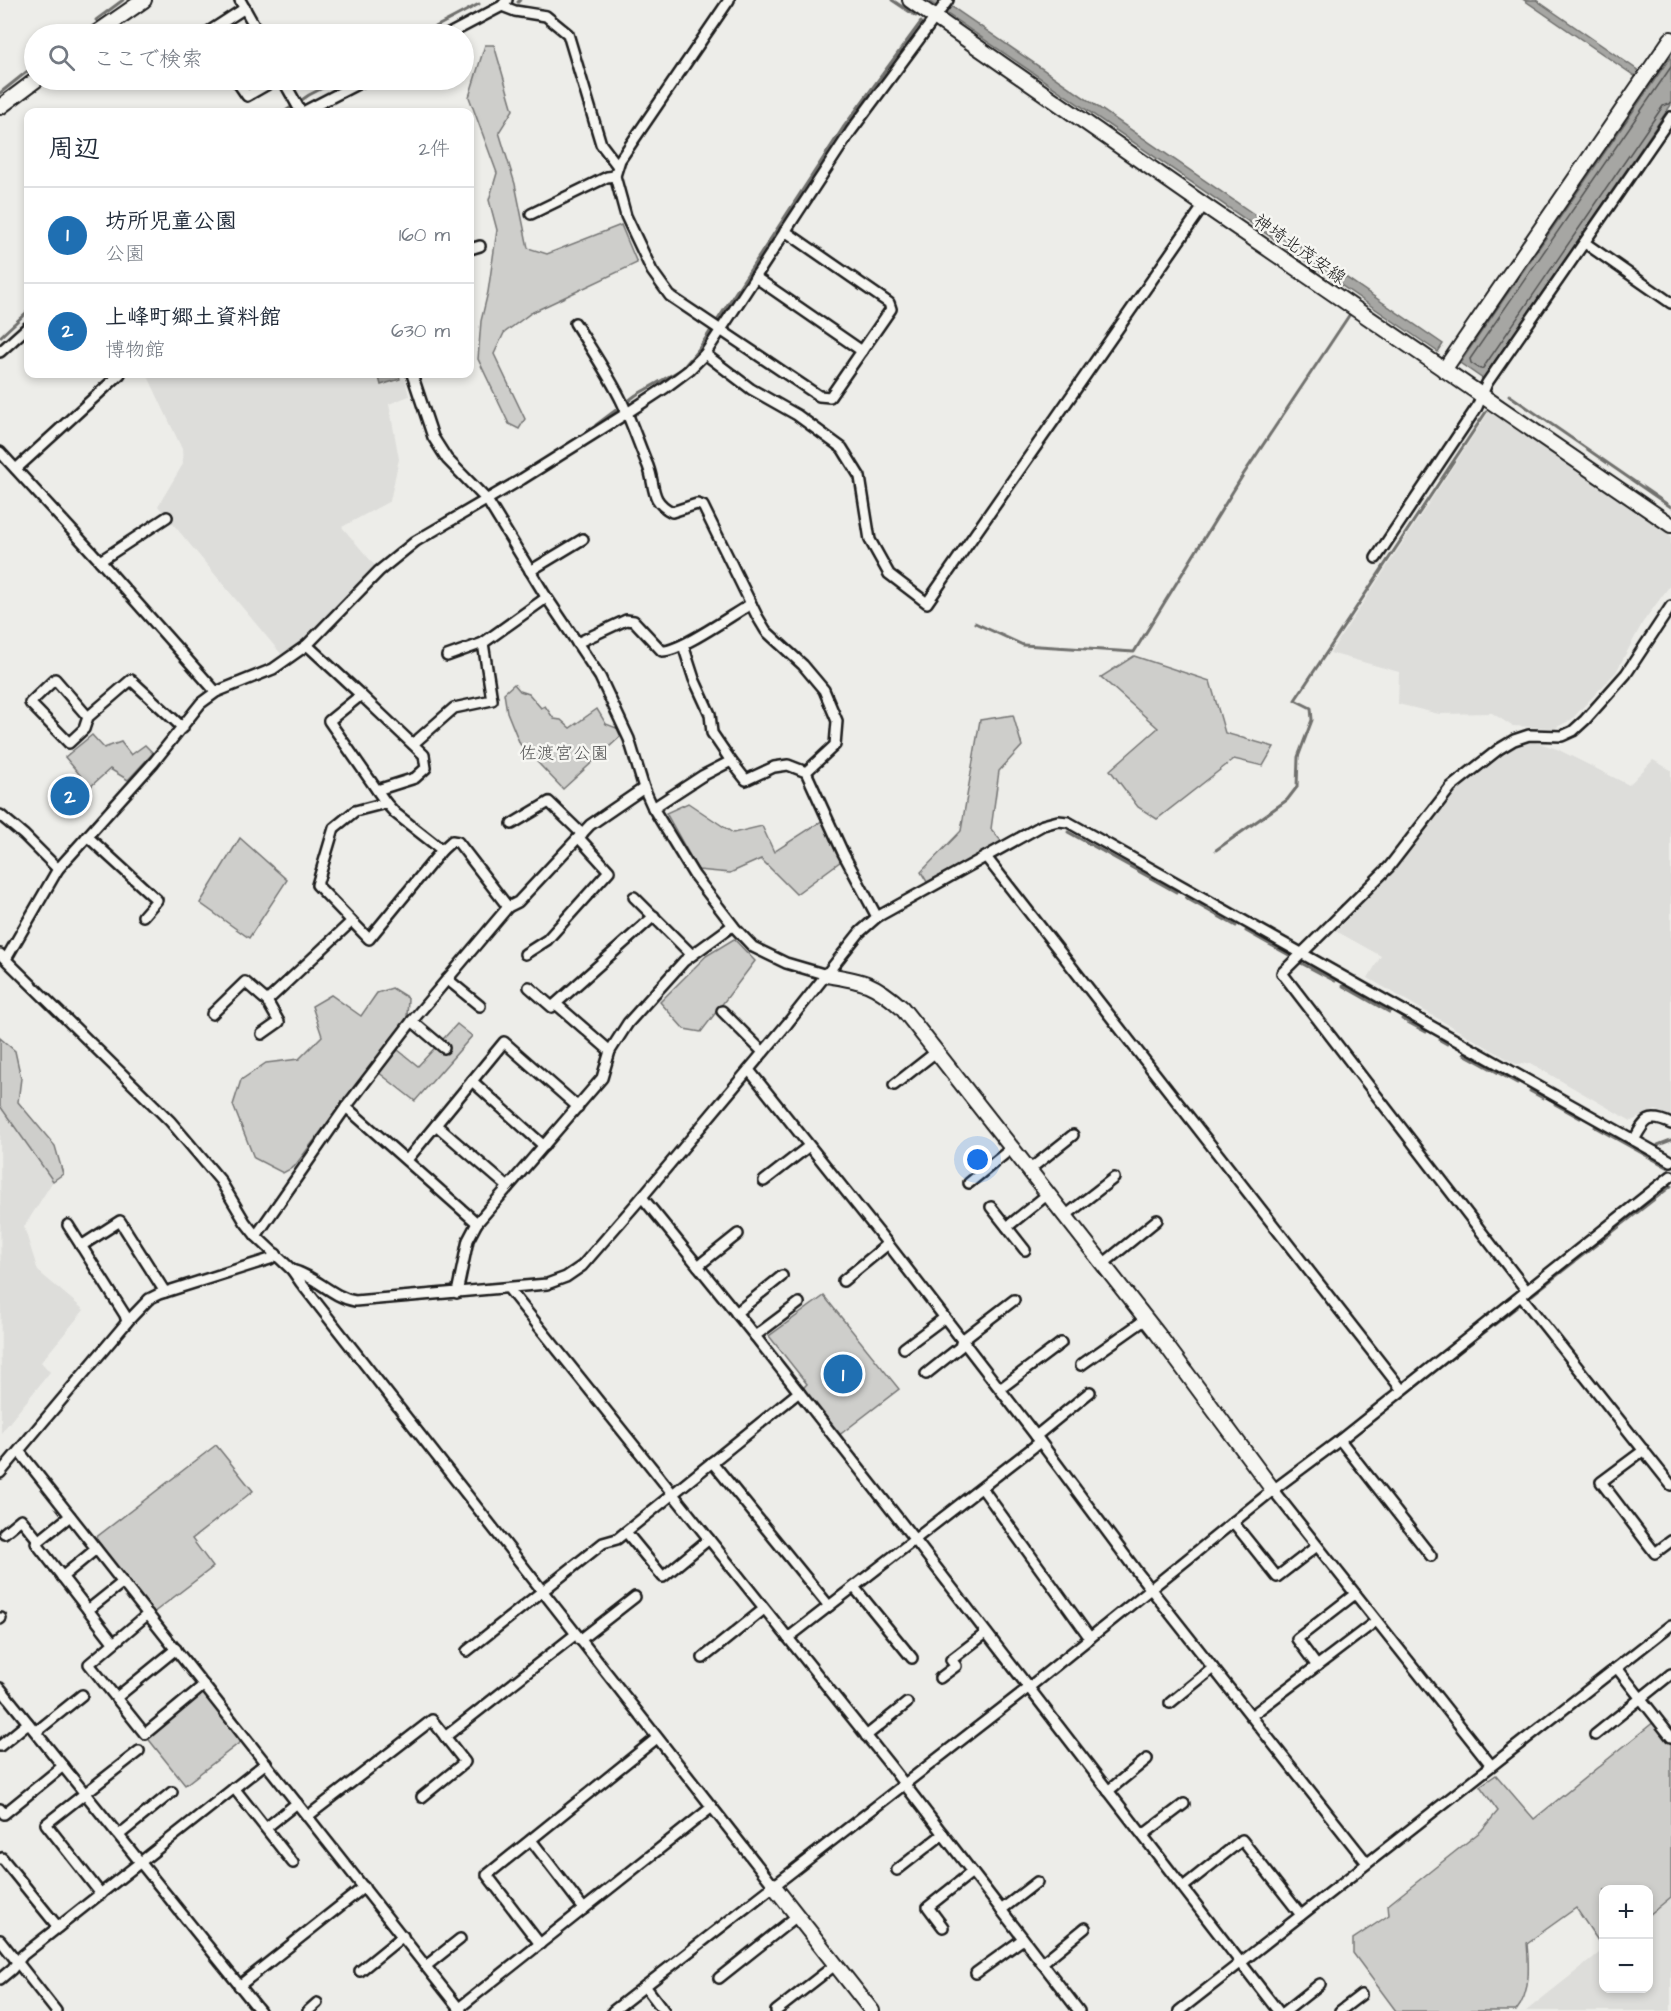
<!DOCTYPE html>
<html lang="ja">
<head>
<meta charset="utf-8">
<style>
  body { margin:0; font-family:"Architects Daughter","Klee One",sans-serif; background:#f6f6f7; color:#1f2937 }
  .controls { position:absolute; right:18px; bottom:18px; display:grid; overflow:hidden; border-radius:12px; box-shadow:0 3px 9px #0003 }
  .controls button { width:54px; height:54px; display:grid; place-items:center; padding:0; border:0; border-bottom:2px solid #e0e1e3; background:#fff; color:#1f2937; font:30px sans-serif }
  .you { position:absolute; left:978px; top:1160px; width:21px; height:21px; margin:-15px; border:4px solid #fff; border-radius:50%; background:#1a73e8; box-shadow:0 0 0 9px #1a73e833 }
  .badge { display:grid; place-items:center; width:39px; height:39px; border-radius:50%; background:#1f6fb2; color:#fff; font-size:20px; font-weight:700 }
  .pin { position:absolute; translate:-50% -50%; border:3px solid #fff; box-shadow:0 2px 6px #0006 }
  .list { margin:0; padding:0; list-style:none }
  h2 { display:flex; justify-content:space-between; align-items:center; height:78px; margin:0; padding:0 24px; font-size:26px }
  h2 small { font-size:20px; font-weight:400; color:#747a83 }
  .list li { display:grid; grid-template-columns:39px 1fr auto; gap:18px; align-items:center; box-sizing:border-box; height:96px; padding:0 24px; border-top:2px solid #e0e1e3 }
  .list b { display:block; font-size:22px; white-space:nowrap }
  .list p { margin:0; font-size:20px; white-space:nowrap; color:#747a83 }
  .list em { font-size:20px; font-style:normal; color:#747a83 }
  .icon { flex:none; width:33px; height:33px; fill:none; stroke:currentColor; stroke-width:2; stroke-linecap:round; stroke-linejoin:round }
  .map { position:relative; flex:none; width:1671px; height:2011px; overflow:hidden }
  .search { position:absolute; background:#fff; box-shadow:0 3px 9px #0003; left:24px; top:24px; width:450px; height:66px; display:flex; align-items:center; gap:15px; box-sizing:border-box; padding:0 21px; border-radius:33px; color:#747a83; font-size:22px }
  .panel { position:absolute; background:#fff; box-shadow:0 3px 9px #0003; left:24px; top:108px; width:450px; height:270px; border-radius:12px }
  .map>svg:first-child { display:block }
  .built { fill:#ddddda }
  .green { fill:#cececb; stroke:#757574; stroke-width:1.5 }
  .water { fill:#a6a6a3; stroke:#6f6f6d; stroke-width:1.5 }
  .lines { fill:none; stroke-linecap:round; stroke-linejoin:round }
  .shore { stroke:#535352; stroke-width:1.5 }
  .stream { stroke:#6f6f6d; stroke-width:3 }
  .street-casing { stroke:#1c1c1c; stroke-width:14 }
  .secondary-casing { stroke:#1c1c1c; stroke-width:18 }
  .street { stroke:#f6f6f2; stroke-width:9 }
  .secondary { stroke:#f6f6f2; stroke-width:14 }
  .labels { text-anchor:middle; stroke-width:5; stroke-linejoin:round; paint-order:stroke }
  .street-label { font-size:18px; fill:#1c1c1c; stroke:#f6f6f2 }
  .park-label { font-size:18px; fill:#515151; stroke:#f6f6f2 }
</style>
</head>
<body>
<div class="map">
<svg width="1671" height="2011" viewBox="0 0 1671 2011">
  <rect width="100%" height="100%" fill="#edede9"/>
  <filter id="ink" filterUnits="userSpaceOnUse"><feTurbulence type="fractalNoise" baseFrequency=".0167" numOctaves="2"/><feDisplacementMap in="SourceGraphic" scale="12" xChannelSelector="R" yChannelSelector="G"/><feConvolveMatrix kernelMatrix="1 2 1 2 8 2 1 2 1" color-interpolation-filters="sRGB"/></filter>
  <g filter="url(#ink)">
    <!-- built -->
    <g class="built">
      <path d="M 147,374 L 404,374 L 409,396 L 389,404 L 399,459 L 390,501 L 342,527 L 377,568 L 302,643 L 282,655 L 158,506 L 183,464 L 182,449 Z"/>
      <path d="M 1490,410 L 1671,536 L 1671,584 L 1643,622 L 1616,672 L 1571,720 L 1555,728 L 1512,726 L 1492,713 L 1439,714 L 1398,704 L 1399,672 L 1330,653 Z"/>
      <path d="M 1533,741 L 1557,749 L 1629,785 L 1653,760 L 1671,770 L 1671,1118 L 1656,1110 L 1631,1121 L 1530,1063 L 1516,1064 L 1368,978 L 1381,956 L 1336,931 L 1403,860 L 1453,793 L 1511,748 Z"/>
      <path d="M 0,1106 L 53,1181 L 24,1227 L 38,1271 L 84,1310 L 41,1362 L 50,1372 L 1,1433 Z"/>
      <path d="M 1671,1897 L 1671,2011 L 1526,2011 L 1603,1950 L 1604,1988 L 1648,1988 L 1649,1915 Z"/>
    </g>
    <!-- green -->
    <g class="green">
      <path d="M 485,45 L 494,45 L 513,110 L 499,132 L 515,184 L 528,248 L 547,254 L 621,225 L 637,263 L 531,313 L 504,333 L 494,354 L 525,419 L 519,429 L 509,424 L 478,359 L 481,321 L 488,292 L 497,230 L 489,200 L 497,173 L 469,97 Z"/>
      <path d="M 1134,656 L 1210,681 L 1225,733 L 1274,747 L 1263,766 L 1234,759 L 1157,819 L 1138,807 L 1110,770 L 1158,728 L 1101,677 Z"/>
      <path d="M 514,684 L 520,691 L 529,694 L 541,708 L 545,706 L 554,719 L 561,720 L 570,728 L 597,709 L 606,724 L 619,729 L 621,736 L 563,789 L 520,744 L 507,712 L 504,693 Z"/>
      <path d="M 1013,715 L 1022,746 L 999,771 L 991,829 L 1002,842 L 927,882 L 921,872 L 961,831 L 980,720 Z"/>
      <path d="M 92,735 L 104,748 L 121,742 L 131,755 L 145,745 L 153,753 L 128,780 L 110,769 L 90,787 L 65,757 Z"/>
      <path d="M 688,803 L 733,833 L 762,826 L 774,852 L 823,820 L 841,861 L 796,894 L 761,859 L 730,873 L 698,870 L 666,813 Z"/>
      <path d="M 240,838 L 287,880 L 249,938 L 200,903 Z"/>
      <path d="M 734,939 L 755,961 L 701,1032 L 684,1029 L 660,1002 L 706,956 Z"/>
      <path d="M 392,988 L 408,998 L 407,1018 L 294,1167 L 283,1173 L 254,1158 L 233,1105 L 241,1080 L 266,1063 L 299,1059 L 322,1036 L 312,1006 L 331,995 L 361,1016 L 377,993 Z"/>
      <path d="M 457,1024 L 472,1036 L 415,1101 L 378,1072 L 398,1050 L 418,1066 Z"/>
      <path d="M 0,1038 L 15,1051 L 21,1078 L 18,1102 L 55,1146 L 63,1174 L 53,1181 L 0,1106 Z"/>
      <path d="M 824,1296 L 899,1389 L 838,1436 L 802,1389 L 807,1384 L 769,1336 Z"/>
      <path d="M 216,1445 L 253,1491 L 192,1539 L 213,1567 L 153,1613 L 94,1539 Z"/>
      <path d="M 204,1690 L 243,1740 L 185,1785 L 146,1736 Z"/>
      <path d="M 1655,1721 L 1671,1744 L 1671,1897 L 1649,1915 L 1648,1890 L 1604,1890 L 1603,1948 L 1576,1908 L 1527,1943 C 1529,1965 1531,1993 1516,2011 L 1396,2011 L 1353,1953 L 1353,1939 L 1389,1915 L 1388,1905 L 1481,1831 L 1498,1811 L 1480,1786 L 1496,1775 L 1534,1819 Z"/>
    </g>
    <!-- water -->
    <g class="water">
      <path d="M 927,0 L 942,0 L 1443,344 L 1438,352 Z"/>
      <path d="M 1524,0 L 1536,0 L 1639,71 L 1636,77 Z"/>
      <path d="M 1671,56 L 1671,105 L 1483,379 L 1460,363 Z"/>
      <path d="M 378,374 L 399,374 L 400,379 L 381,385 Z"/>
    </g>
    <g class="lines">
      <!-- shore -->
      <path class="shore" d="M 1671,67 L 1470,359 L 1471,363 L 1480,369 L 1483,368 L 1663,106 L 1671,103"/>
      <!-- stream -->
      <g class="stream">
        <path d="M 892,0 L 916,16"/>
        <path d="M 518,2 L 520,0"/>
        <path d="M 96,20 L 123,0"/>
        <path d="M 76,34 L 86,27"/>
        <path d="M 422,34 L 479,4"/>
        <path d="M 0,93 L 34,66"/>
        <path d="M 284,112 L 309,95 L 338,80"/>
        <path d="M 0,337 L 28,311"/>
        <path d="M 1509,395 L 1671,507"/>
        <path d="M 596,425 L 636,395 L 682,369 L 698,350 L 843,128 L 921,22"/>
        <path d="M 975,623 L 1023,645 L 1134,652 L 1243,475 L 1350,314"/>
        <path d="M 1068,832 L 1176,892"/>
        <path d="M 1216,850 L 1287,800 L 1297,787 L 1298,757 L 1312,720 L 1311,708 L 1295,700 L 1486,412"/>
        <path d="M 1186,898 L 1236,926"/>
        <path d="M 1246,931 L 1289,955"/>
        <path d="M 1301,963 L 1335,981"/>
        <path d="M 1343,986 L 1389,1012"/>
        <path d="M 1402,1019 L 1426,1032"/>
        <path d="M 1440,1040 L 1447,1044"/>
        <path d="M 1464,1054 L 1517,1083"/>
        <path d="M 1530,1091 L 1543,1098"/>
        <path d="M 1555,1104 L 1580,1118"/>
        <path d="M 1595,1127 L 1669,1168"/>
        <path d="M 1658,1145 L 1671,1140"/>
        <path d="M 1532,1295 L 1671,1186"/>
        <path d="M 1405,1395 L 1518,1306"/>
      </g>
      <!-- street casing -->
      <g class="street-casing">
        <g id="street">
          <path d="M 240,0 L 259,34"/>
          <path d="M 729,0 L 620,160 L 615,176 L 626,216 L 652,271 L 670,296 L 819,396 L 830,397 L 891,309 L 889,303 L 785,231"/>
          <path d="M 502,6 L 515,11 L 546,16 L 568,34 L 601,144 L 617,165"/>
          <path d="M 205,34 L 245,8"/>
          <path d="M 449,34 L 502,6 L 507,0"/>
          <path d="M 236,80 L 247,96 L 275,80"/>
          <path d="M 283,80 L 301,112"/>
          <path d="M 303,112 L 365,80"/>
          <path d="M 531,214 L 607,177 L 615,176"/>
          <path d="M 1585,243 L 1671,303"/>
          <path d="M 470,249 L 480,246"/>
          <path d="M 755,277 L 862,351"/>
          <path d="M 575,323 C 591,349 609,375 622,402 C 632,423 639,445 648,466 C 656,487 649,500 672,512 L 697,504 L 703,506 L 757,616 L 766,631 L 803,665 L 824,690 L 837,721 L 835,745 L 806,772"/>
          <path d="M 0,352 L 28,327"/>
          <path d="M 705,354 L 751,389 L 797,415 L 842,448 L 860,477 L 870,540 L 889,574 L 927,603 L 1204,205"/>
          <path d="M 412,374 L 433,437 L 447,459 L 487,500 L 545,595 L 600,677 L 629,739 L 644,788 L 653,808 L 694,875 L 735,928 L 753,947 L 786,963 L 827,975"/>
          <path d="M 0,452 L 100,561 L 216,692"/>
          <path d="M 16,469 L 120,374"/>
          <path d="M 1376,558 L 1477,407 L 1487,383 L 1671,117"/>
          <path d="M 100,561 L 167,517"/>
          <path d="M 530,571 L 583,539"/>
          <path d="M 577,643 L 626,620 L 634,621 L 662,651 C 680,652 733,614 751,604"/>
          <path d="M 307,645 L 361,695 L 329,721 L 386,803 L 395,813 L 442,850 L 452,841 L 458,842 L 508,907"/>
          <path d="M 683,645 L 694,679 L 710,714 L 712,733 L 731,761"/>
          <path d="M 447,656 L 483,643"/>
          <path d="M 361,695 L 424,755 L 426,768 L 415,778 L 377,790"/>
          <path d="M 88,717 L 55,679 L 30,703 L 69,743 L 84,729 L 88,717 L 131,680 L 183,728"/>
          <path d="M 413,744 L 454,708 L 492,700 L 483,643 L 546,598"/>
          <path d="M 386,803 L 355,811 L 334,828 L 317,885 L 369,939 L 442,850"/>
          <path d="M 653,808 L 702,776 L 731,761 L 746,780 L 774,767 L 788,765 L 806,772 L 843,853 L 877,917"/>
          <path d="M 0,815 L 24,835 L 58,869"/>
          <path d="M 512,824 L 549,802 L 582,834"/>
          <path d="M 87,836 L 157,900 L 143,916"/>
          <path d="M 986,857 L 1402,1390"/>
          <path d="M 634,897 L 692,955"/>
          <path d="M 0,954 L 170,1121 L 220,1180 L 245,1222 L 256,1236 L 292,1270 L 301,1283 L 773,1885"/>
          <path d="M 525,954 L 547,940 L 609,871 L 579,838"/>
          <path d="M 6,959 L 58,869 L 154,762 L 201,703 L 216,692 L 273,669 L 307,645 L 379,571 L 416,541 L 522,479 L 627,413 L 665,388 L 689,370 L 705,354 L 851,131 L 948,0"/>
          <path d="M 447,979 L 480,1006"/>
          <path d="M 529,987 L 552,1007 L 654,916"/>
          <path d="M 267,1001 L 351,922"/>
          <path d="M 556,1004 L 610,1051"/>
          <path d="M 722,1011 L 763,1052"/>
          <path d="M 212,1014 L 245,982 L 267,1001 L 279,1022 L 262,1034"/>
          <path d="M 412,1021 L 444,1048"/>
          <path d="M 749,1070 L 888,1244 L 1036,1436 L 1135,1569 L 1367,1863"/>
          <path d="M 472,1081 L 544,1146"/>
          <path d="M 894,1085 L 936,1052"/>
          <path d="M 346,1107 L 477,1223"/>
          <path d="M 436,1125 L 508,1187"/>
          <path d="M 1634,1140 C 1645,1120 1648,1113 1671,1124"/>
          <path d="M 407,1160 L 504,1042 L 578,1107"/>
          <path d="M 1029,1170 L 1073,1135"/>
          <path d="M 764,1181 L 809,1146"/>
          <path d="M 969,1183 L 1012,1148"/>
          <path d="M 642,1197 L 755,1336 L 915,1540 L 1278,2011"/>
          <path d="M 991,1207 L 1025,1250"/>
          <path d="M 1065,1216 L 1114,1178"/>
          <path d="M 68,1225 L 125,1315 L 127,1322"/>
          <path d="M 1007,1227 L 1048,1194"/>
          <path d="M 256,1236 L 346,1107 L 412,1021 L 508,907 L 518,902 L 590,825 L 644,788"/>
          <path d="M 81,1246 L 120,1221 L 165,1292"/>
          <path d="M 1103,1264 L 1157,1220"/>
          <path d="M 698,1266 L 738,1234"/>
          <path d="M 292,1270 C 316,1276 331,1297 355,1301 L 547,1284 L 566,1277 L 582,1266 L 642,1197 L 787,1024 L 860,932 L 877,917 L 1043,825 L 1058,821 L 1068,822 L 1671,1161"/>
          <path d="M 843,1281 L 888,1244"/>
          <path d="M 508,1288 L 889,1764 L 1079,2011"/>
          <path d="M 1527,1291 L 1282,973 L 1389,867 L 1451,787 L 1499,749 L 1514,740 L 1529,735 L 1562,736 L 1573,731 L 1585,720 L 1626,674 L 1671,606"/>
          <path d="M 457,1293 L 468,1240 L 477,1223 L 602,1078 L 610,1051 L 628,1023 L 684,961 L 732,926"/>
          <path d="M 1521,1296 L 1671,1485"/>
          <path d="M 736,1313 L 782,1276"/>
          <path d="M 755,1336 L 799,1303"/>
          <path d="M 904,1348 L 944,1318"/>
          <path d="M 1081,1365 L 1146,1319"/>
          <path d="M 926,1374 L 960,1347 L 962,1340 L 1014,1300"/>
          <path d="M 1000,1389 L 1061,1343"/>
          <path d="M 1036,1436 L 1090,1392"/>
          <path d="M 1340,1440 L 1431,1556"/>
          <path d="M 1644,1450 L 1601,1482 L 1655,1553 L 1671,1541"/>
          <path d="M 19,1451 L 461,2011"/>
          <path d="M 712,1462 L 829,1606"/>
          <path d="M 0,1473 L 127,1322 L 149,1299 L 159,1294 L 270,1259 L 276,1254"/>
          <path d="M 982,1488 L 1090,1638"/>
          <path d="M 1273,1490 L 1491,1765"/>
          <path d="M 1233,1522 L 1277,1577 L 1317,1546"/>
          <path d="M 626,1532 L 663,1577 L 709,1539"/>
          <path d="M 4,1533 L 21,1519 L 39,1541 L 70,1516"/>
          <path d="M 39,1541 L 36,1543 L 113,1642"/>
          <path d="M 62,1577 L 96,1549"/>
          <path d="M 854,1587 L 912,1658"/>
          <path d="M 88,1610 L 123,1582"/>
          <path d="M 148,1614 L 89,1664 L 145,1734 L 204,1685"/>
          <path d="M 0,1619 L 1,1618"/>
          <path d="M 788,1638 L 1040,1442"/>
          <path d="M 580,1640 L 635,1597"/>
          <path d="M 467,1651 L 603,1543 L 617,1539 L 799,1392"/>
          <path d="M 703,1658 L 764,1609"/>
          <path d="M 1317,1666 L 1297,1639 L 1355,1594"/>
          <path d="M 1617,1668 L 1671,1737"/>
          <path d="M 940,1678 L 956,1666 L 951,1660 L 986,1633"/>
          <path d="M 0,1688 L 260,2011"/>
          <path d="M 116,1698 L 176,1649"/>
          <path d="M 1170,1703 L 1213,1668"/>
          <path d="M 1251,1716 L 1376,1621"/>
          <path d="M 36,1732 L 82,1695"/>
          <path d="M 1595,1735 L 1671,1674"/>
          <path d="M 866,1736 L 907,1703"/>
          <path d="M 445,1737 L 576,1634"/>
          <path d="M 0,1746 L 28,1723"/>
          <path d="M 234,1788 L 293,1863"/>
          <path d="M 1108,1791 L 1147,1759"/>
          <path d="M 0,1809 L 4,1814 L 63,1766"/>
          <path d="M 308,1816 L 432,1720 L 465,1762 L 422,1797"/>
          <path d="M 266,1828 L 297,1803"/>
          <path d="M 119,1835 L 172,1792"/>
          <path d="M 1143,1835 L 1184,1804"/>
          <path d="M 531,1840 L 584,1909"/>
          <path d="M 0,1859 L 2,1858 L 58,1927"/>
          <path d="M 897,1870 L 943,1834"/>
          <path d="M 1183,1887 L 1242,1840 L 1301,1915"/>
          <path d="M 101,1894 L 46,1824 L 139,1751"/>
          <path d="M 1001,1910 L 1037,1882"/>
          <path d="M 943,1927 L 928,1907 L 972,1872"/>
          <path d="M 0,1940 L 56,2011"/>
          <path d="M 540,1944 L 487,1875 L 657,1738"/>
          <path d="M 1042,1963 L 1085,1928"/>
          <path d="M 426,1966 L 460,1939"/>
          <path d="M 360,1971 L 403,1936"/>
          <path d="M 976,1973 L 1023,1939"/>
          <path d="M 719,1978 L 797,1916"/>
          <path d="M 0,1979 L 12,1969 L 23,1955 L 266,1763"/>
          <path d="M 239,1986 L 364,1887"/>
          <path d="M 645,1986 L 664,2011"/>
          <path d="M 459,2008 L 712,1807"/>
          <path d="M 308,2011 L 317,2003"/>
          <path d="M 613,2011 L 1028,1688 L 1273,1490 L 1340,1440 L 1671,1176"/>
          <path d="M 776,2011 L 835,1965"/>
          <path d="M 1179,2011 L 1671,1625"/>
          <path d="M 1286,2011 L 1320,1984"/>
          <path d="M 1340,2011 L 1361,1995"/>
        </g>
      </g>
      <!-- secondary casing -->
      <g class="secondary-casing">
        <g id="secondary">
          <path d="M 910,0 L 1204,205 L 1671,525"/>
          <path d="M 95,34 L 144,0"/>
          <path d="M 0,107 L 36,80"/>
          <path d="M 1444,370 L 1671,39"/>
          <path d="M 827,975 C 864,981 874,983 902,1008 L 1157,1333 L 1273,1490"/>
          <path d="M 773,1885 L 872,2011"/>
        </g>
      </g>
      <!-- street -->
      <use href="#street" class="street"/>
      <!-- secondary -->
      <use href="#secondary" class="secondary"/>
    </g>
  </g>
  <g class="labels">
    <!-- street labels -->
    <g class="street-label">
      <text transform="translate(1300 249) rotate(35)" y="6">神埼北茂安線</text>
    </g>
    <!-- park labels -->
    <g class="park-label">
      <text x="564" y="759">佐渡宮公園</text>
    </g>
  </g>
</svg>
<div class="controls">
<button>+</button>
<button>−</button>
</div>
<div class="you"></div>
<div class="pin badge" style="left:843px;top:1374px">1</div>
<div class="pin badge" style="left:70px;top:796px">2</div>
<div class="search"><svg class="icon" aria-label="search" viewBox="0 0 24 24"><circle cx="10" cy="10" r="6"/><path d="M15 15l6 6"/></svg>ここで検索</div>
<section class="panel">
<h2>周辺<small>2件</small></h2>
<ul class="list">
<li><span class="badge">1</span><div><b>坊所児童公園</b><p>公園</p></div><em>160 m</em></li>
<li><span class="badge">2</span><div><b>上峰町郷土資料館</b><p>博物館</p></div><em>630 m</em></li>
</ul>
</section>
</div>
</body>
</html>
